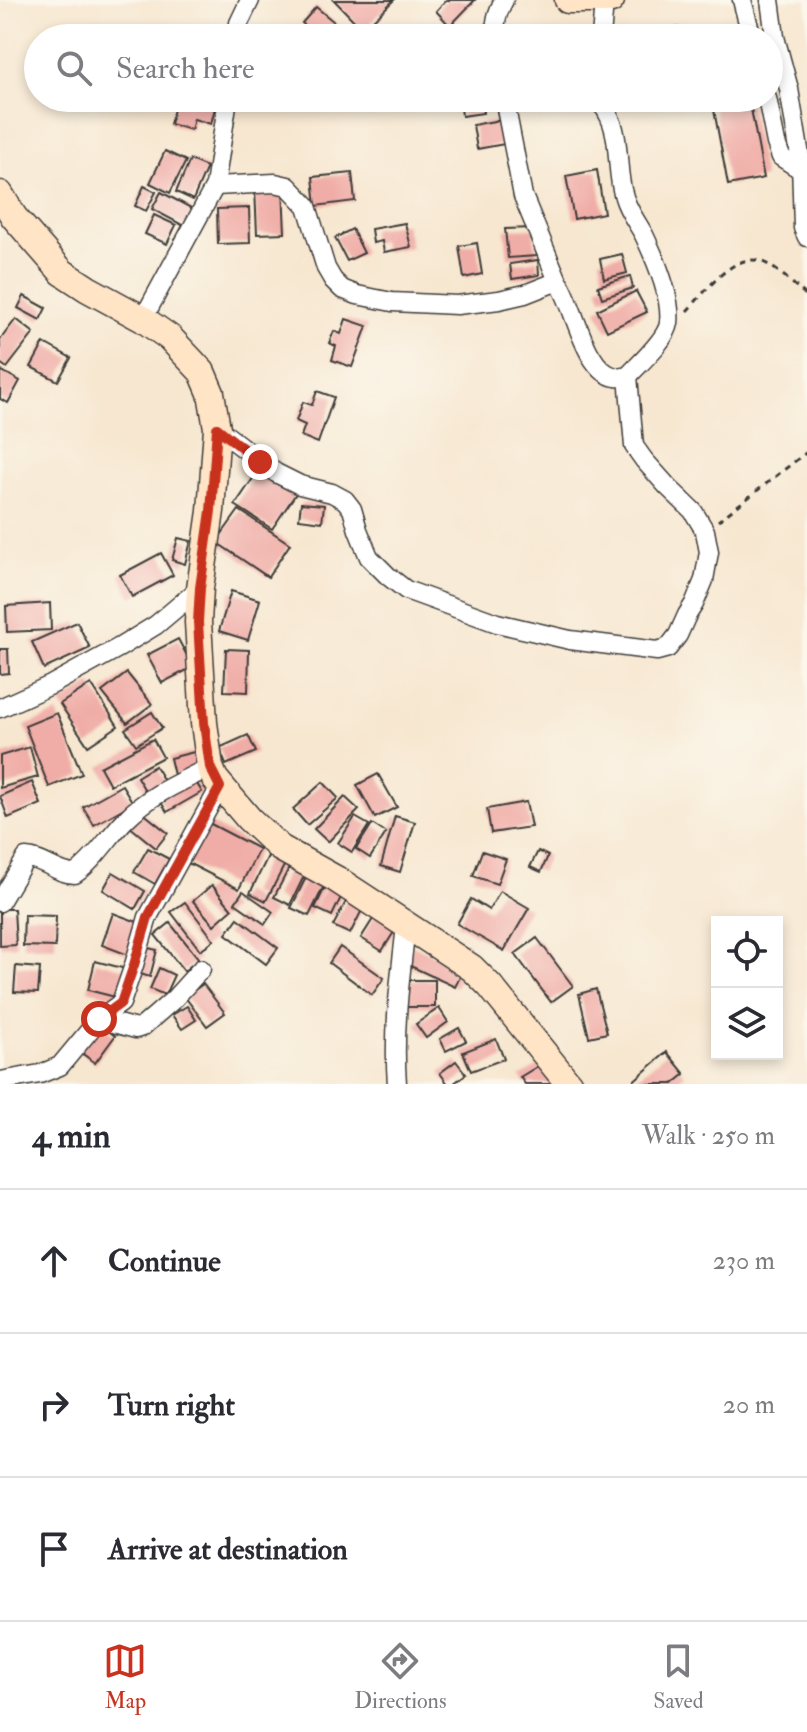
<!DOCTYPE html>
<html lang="en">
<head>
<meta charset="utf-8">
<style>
  body { margin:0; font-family:"IM FELL Double Pica",serif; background:#f2f2f3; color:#2b2b33 }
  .controls { position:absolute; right:24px; bottom:24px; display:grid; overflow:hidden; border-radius:0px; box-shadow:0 4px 12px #0003 }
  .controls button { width:72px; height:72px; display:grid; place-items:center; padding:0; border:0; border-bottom:2px solid #e1e1e2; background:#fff; color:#2b2b33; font:40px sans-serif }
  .stop { position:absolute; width:24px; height:24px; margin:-18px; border:6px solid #c8321e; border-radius:50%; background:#fff }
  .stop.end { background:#c8321e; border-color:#fff; box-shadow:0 2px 8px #0008 }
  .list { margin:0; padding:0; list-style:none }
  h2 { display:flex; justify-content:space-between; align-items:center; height:104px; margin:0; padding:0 32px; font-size:34px }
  h2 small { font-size:26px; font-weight:400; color:#7c7c81 }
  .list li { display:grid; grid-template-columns:52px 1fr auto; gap:24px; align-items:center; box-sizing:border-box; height:144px; padding:0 32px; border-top:2px solid #e1e1e2 }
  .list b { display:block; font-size:30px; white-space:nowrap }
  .list em { font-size:26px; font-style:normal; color:#7c7c81 }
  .icon { flex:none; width:44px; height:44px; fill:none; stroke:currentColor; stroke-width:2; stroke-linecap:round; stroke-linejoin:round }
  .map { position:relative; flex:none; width:807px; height:1084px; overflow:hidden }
  .search { position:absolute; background:#fff; box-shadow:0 4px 12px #0003; left:24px; right:24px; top:24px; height:88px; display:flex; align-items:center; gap:20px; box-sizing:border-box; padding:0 28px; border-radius:44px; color:#7c7c81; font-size:30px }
  .sheet { height:536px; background:#fff }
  nav { display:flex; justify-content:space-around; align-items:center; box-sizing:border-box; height:112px; border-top:2px solid #e1e1e2; background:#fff; font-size:22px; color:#7c7c81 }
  nav a { display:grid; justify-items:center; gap:4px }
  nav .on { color:#c8321e }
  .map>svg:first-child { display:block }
  .building { fill:#f0ada7 }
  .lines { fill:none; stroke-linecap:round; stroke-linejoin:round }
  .street-casing { stroke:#3d3a37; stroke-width:21 }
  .secondary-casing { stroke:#3d3a37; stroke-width:29 }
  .path { stroke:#3d3a37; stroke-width:3; stroke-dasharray:6 6; stroke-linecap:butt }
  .street { stroke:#fff; stroke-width:18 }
  .secondary { stroke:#ffe4c6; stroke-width:26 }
  .route { stroke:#c8321e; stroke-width:10 }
</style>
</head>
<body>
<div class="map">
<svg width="807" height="1084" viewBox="0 0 807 1084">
  <rect width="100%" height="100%" fill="#fbf7ec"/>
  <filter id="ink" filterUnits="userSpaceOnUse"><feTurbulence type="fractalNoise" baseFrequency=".0125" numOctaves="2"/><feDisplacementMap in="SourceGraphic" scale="16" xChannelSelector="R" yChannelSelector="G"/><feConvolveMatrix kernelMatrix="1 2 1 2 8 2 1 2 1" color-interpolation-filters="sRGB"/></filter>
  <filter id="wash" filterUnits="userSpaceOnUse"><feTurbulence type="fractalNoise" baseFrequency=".006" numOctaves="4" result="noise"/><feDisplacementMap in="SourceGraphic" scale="32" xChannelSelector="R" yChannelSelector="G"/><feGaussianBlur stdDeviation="1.8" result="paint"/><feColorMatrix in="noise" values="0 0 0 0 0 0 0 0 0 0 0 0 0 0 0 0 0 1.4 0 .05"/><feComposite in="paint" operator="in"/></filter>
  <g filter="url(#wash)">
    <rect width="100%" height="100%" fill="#f7e7d0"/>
    <g id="blocks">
      <!-- building -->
      <g class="building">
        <path d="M 334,0 L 394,0 L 363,30 Z"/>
        <path d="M 446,0 L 475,0 L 450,26 L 436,11 Z"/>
        <path d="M 316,7 L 339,26 L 328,38 L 319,38 L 302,23 Z"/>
        <path d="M 665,27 L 682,28 L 682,38 L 664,38 Z"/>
        <path d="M 177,98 L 209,98 L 217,100 L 211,124 L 194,119 L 191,130 L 170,124 Z"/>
        <path d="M 460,98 L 481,98 L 483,113 L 462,116 Z"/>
        <path d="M 717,98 L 749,98 L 764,178 L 728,185 L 712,99 Z"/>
        <path d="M 505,119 L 510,143 L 477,149 L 473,125 Z"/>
        <path d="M 165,151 L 186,161 L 170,193 L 150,183 Z"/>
        <path d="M 190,160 L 207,167 L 193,200 L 176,192 Z"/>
        <path d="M 597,170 L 604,213 L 574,219 L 566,176 Z"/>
        <path d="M 352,173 L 355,201 L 316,206 L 313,177 Z"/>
        <path d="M 144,186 L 156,192 L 146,211 L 135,206 Z"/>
        <path d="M 255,188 L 283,188 L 285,233 L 257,234 Z"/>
        <path d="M 161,192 L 193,209 L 184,226 L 152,209 Z"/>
        <path d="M 249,208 L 250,243 L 218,244 L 217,209 Z"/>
        <path d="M 154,215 L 176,225 L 167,244 L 145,234 Z"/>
        <path d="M 405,223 L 411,247 L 384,252 L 382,241 L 373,243 L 371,229 Z"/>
        <path d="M 533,228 L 537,256 L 508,258 L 505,229 Z"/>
        <path d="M 352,229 L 364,253 L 347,261 L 335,238 Z"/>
        <path d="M 477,243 L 482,274 L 464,278 L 459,246 Z"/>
        <path d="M 622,254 L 627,273 L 604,279 L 600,259 Z"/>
        <path d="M 538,260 L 539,275 L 512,279 L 510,264 Z"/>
        <path d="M 630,276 L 633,288 L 602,298 L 598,286 Z"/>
        <path d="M 636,291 L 647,312 L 607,331 L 597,310 Z"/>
        <path d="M 24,296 L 46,308 L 40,320 L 18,308 Z"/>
        <path d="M 16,319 L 34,333 L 7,368 L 0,363 L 0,340 Z"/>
        <path d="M 346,319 L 367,326 L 352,367 L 332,360 L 336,346 L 329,343 L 334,331 L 341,334 Z"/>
        <path d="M 44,343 L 71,358 L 58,381 L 31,367 Z"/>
        <path d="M 2,371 L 20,381 L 8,403 L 0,399 L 0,375 Z"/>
        <path d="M 317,391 L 334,397 L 318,443 L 301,436 L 305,425 L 296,421 L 303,402 L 312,405 Z"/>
        <path d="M 260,468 L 297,492 L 272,529 L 235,505 Z"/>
        <path d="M 301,503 L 324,505 L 322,522 L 299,519 Z"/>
        <path d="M 239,510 L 290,544 L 268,577 L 216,542 Z"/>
        <path d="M 178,538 L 191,541 L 185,564 L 172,560 Z"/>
        <path d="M 161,553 L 173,575 L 132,597 L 120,575 Z"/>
        <path d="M 231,591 L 260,600 L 248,640 L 219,631 Z"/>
        <path d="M 50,603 L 51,630 L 7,632 L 6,606 Z"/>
        <path d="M 77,622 L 90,648 L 44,669 L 32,642 Z"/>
        <path d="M 178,639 L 193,667 L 162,683 L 147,655 Z"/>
        <path d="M 0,649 L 8,649 L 9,673 L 0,674 Z"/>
        <path d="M 226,649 L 249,650 L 248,692 L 224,691 Z"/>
        <path d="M 127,673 L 152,704 L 127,723 L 102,692 Z"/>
        <path d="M 91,684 L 118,726 L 88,746 L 60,704 Z"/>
        <path d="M 152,712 L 162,728 L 136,745 L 125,729 Z"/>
        <path d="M 57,713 L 82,774 L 49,787 L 25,726 Z"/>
        <path d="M 248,735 L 256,752 L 226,765 L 219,748 Z"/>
        <path d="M 153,739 L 163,757 L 110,785 L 100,767 Z"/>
        <path d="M 30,747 L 38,777 L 0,788 L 0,756 Z"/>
        <path d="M 194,752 L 198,770 L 174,775 L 170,758 Z"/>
        <path d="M 155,766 L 164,781 L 146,792 L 137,777 Z"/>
        <path d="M 378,774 L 397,807 L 375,818 L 357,785 Z"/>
        <path d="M 194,779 L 202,792 L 167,812 L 159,799 Z"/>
        <path d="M 32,782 L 41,804 L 8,818 L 0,796 Z"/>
        <path d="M 323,782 L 338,798 L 307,825 L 293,809 Z"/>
        <path d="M 122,785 L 133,803 L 94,825 L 83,807 Z"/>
        <path d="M 345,797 L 359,810 L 328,842 L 314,829 Z"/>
        <path d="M 526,802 L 531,827 L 491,833 L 487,809 Z"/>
        <path d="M 142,812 L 168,833 L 156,848 L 129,826 Z"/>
        <path d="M 395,816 L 415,822 L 400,872 L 381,866 Z"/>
        <path d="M 355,817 L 369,825 L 352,852 L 338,843 Z"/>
        <path d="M 207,822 L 259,849 L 239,889 L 186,862 Z"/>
        <path d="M 372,824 L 386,833 L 370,858 L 356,849 Z"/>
        <path d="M 148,848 L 169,859 L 155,884 L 134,872 Z"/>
        <path d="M 482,851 L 506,859 L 497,884 L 473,876 Z"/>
        <path d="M 538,851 L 548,856 L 541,872 L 530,867 Z"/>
        <path d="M 268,856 L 285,864 L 266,901 L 250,893 Z"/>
        <path d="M 291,864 L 306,872 L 290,905 L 274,897 Z"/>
        <path d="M 309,871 L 327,880 L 309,916 L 291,908 Z"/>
        <path d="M 113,872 L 145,891 L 135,909 L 103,890 Z"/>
        <path d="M 328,881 L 345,889 L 332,916 L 315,908 Z"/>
        <path d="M 212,885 L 232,909 L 214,925 L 193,901 Z"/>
        <path d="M 243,891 L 273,912 L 265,924 L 235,903 Z"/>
        <path d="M 500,891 L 529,908 L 504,951 L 457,924 L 471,899 L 489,910 Z"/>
        <path d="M 350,894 L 366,902 L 350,934 L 333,926 Z"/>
        <path d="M 185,902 L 214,940 L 200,950 L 171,912 Z"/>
        <path d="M 0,909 L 14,909 L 16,945 L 0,946 Z"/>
        <path d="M 378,911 L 399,924 L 382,951 L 361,938 Z"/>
        <path d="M 113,913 L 143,924 L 131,956 L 102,945 Z"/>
        <path d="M 24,915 L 56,916 L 55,947 L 23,946 Z"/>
        <path d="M 238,918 L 278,948 L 266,964 L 226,934 Z"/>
        <path d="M 170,923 L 199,959 L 184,971 L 155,935 Z"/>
        <path d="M 537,938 L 573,986 L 551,1002 L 515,954 Z"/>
        <path d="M 413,945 L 464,969 L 455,987 L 404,963 Z"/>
        <path d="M 144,947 L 157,950 L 150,977 L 137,973 Z"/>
        <path d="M 340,947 L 384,978 L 372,995 L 329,963 Z"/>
        <path d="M 95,961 L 126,969 L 119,998 L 88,990 Z"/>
        <path d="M 16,966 L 40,968 L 38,993 L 14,992 Z"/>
        <path d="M 159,968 L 174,975 L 165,995 L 150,989 Z"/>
        <rect x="405" y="980" width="30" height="27"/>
        <path d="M 203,984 L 225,1013 L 207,1026 L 185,997 Z"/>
        <path d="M 596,989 L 607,1033 L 589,1037 L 579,994 Z"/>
        <path d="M 187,1006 L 196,1020 L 182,1029 L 172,1015 Z"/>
        <path d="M 439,1008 L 448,1022 L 426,1038 L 416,1024 Z"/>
        <path d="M 99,1023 L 115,1036 L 95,1063 L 79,1051 Z"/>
        <path d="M 459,1028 L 466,1041 L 446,1051 L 440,1039 Z"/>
        <path d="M 496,1039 L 504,1059 L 471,1071 L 463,1052 Z"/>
        <path d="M 667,1052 L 685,1074 L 673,1084 L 630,1084 Z"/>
        <path d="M 456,1061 L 466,1074 L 453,1084 L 448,1084 L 440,1073 Z"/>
        <path d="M 543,1063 L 556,1084 L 525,1084 L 520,1077 Z"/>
      </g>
    </g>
  </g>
  <g filter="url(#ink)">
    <use href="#blocks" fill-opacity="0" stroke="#3d3a37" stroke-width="2"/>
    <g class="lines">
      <!-- street casing -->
      <g class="street-casing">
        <g id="street">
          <path d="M 742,0 L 752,38"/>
          <path d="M 770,0 L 775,37 L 789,89 L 801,162 L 803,228 L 807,237"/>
          <path d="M 237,38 L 239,23 L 250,0"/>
          <path d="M 496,38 C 494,23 497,13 504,0"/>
          <path d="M 601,38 L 604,1"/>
          <path d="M 504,98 L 523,196 L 558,281"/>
          <path d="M 767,98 L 776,143 L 781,157 L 801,170"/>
          <path d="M 215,186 L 275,183 L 288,186 L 307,206 L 326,268 L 333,280 L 342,289 L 357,295 L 392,302 L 457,305 L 499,300 L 525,294 L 558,281 C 574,302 584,372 616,377 C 620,378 624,377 628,376 C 639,364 667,339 669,323 C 672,298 655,258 644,235 C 637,222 628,211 624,197 C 615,171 622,137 607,112 C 605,107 599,103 596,98"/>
          <path d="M 143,319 L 215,186 L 228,98"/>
          <path d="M 217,428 L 276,473 L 300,485 L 332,493 L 345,500 L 352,509 L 358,530 L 369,557 L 388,576 L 406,590 L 497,623 L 570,640 L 657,651 L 668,648 L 678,635 L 687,615 L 694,604 L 704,580 L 709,552 L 705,531 L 693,511 L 668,487 L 644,460 L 634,446 L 628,376"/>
          <path d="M 0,708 L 51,685 L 120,647 L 156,625 L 200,588"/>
          <path d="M 0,902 L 26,858 C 45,859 57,874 75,874 C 95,860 109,836 126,819 C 149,795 181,782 210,767"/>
          <path d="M 99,1019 L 136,1029 L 142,1027 L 173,1000 L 201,969"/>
          <path d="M 0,1081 L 40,1074 L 60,1066 L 99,1019 L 121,1003 L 134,965 L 148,917 L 220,787"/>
          <path d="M 397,1084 C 393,1031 400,978 406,926"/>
        </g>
      </g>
      <!-- secondary casing -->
      <g class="secondary-casing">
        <g id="secondary">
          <path d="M 568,0 L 611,0"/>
          <path d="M 0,194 L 14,217 L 62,272 L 88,289 L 143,319 L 170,338 L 202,372 L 211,393 L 217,428 L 211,511 L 200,588 L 198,622 L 204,723 L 210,767 L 215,779 L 249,819 L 280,848 L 336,879 L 472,968 L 490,986 L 569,1084"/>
        </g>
      </g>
      <!-- path -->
      <g class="path">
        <path d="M 687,311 C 706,292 736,246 767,264 C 781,272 794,285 807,296"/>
        <path d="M 718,521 L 807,452"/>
      </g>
      <!-- street -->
      <use href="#street" class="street"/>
      <!-- secondary -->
      <use href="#secondary" class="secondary"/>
    </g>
  </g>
  <g class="lines" filter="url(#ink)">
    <!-- route -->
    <path class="route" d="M 99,1019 L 121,1003 L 134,965 L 148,917 L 220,787 L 210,767 L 204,723 L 198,622 L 200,588 L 211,511 L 217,428 L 260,462"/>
  </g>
</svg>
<div class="controls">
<button><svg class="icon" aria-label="locate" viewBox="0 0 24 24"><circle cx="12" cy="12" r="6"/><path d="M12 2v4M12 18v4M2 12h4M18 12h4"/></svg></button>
<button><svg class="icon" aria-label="layers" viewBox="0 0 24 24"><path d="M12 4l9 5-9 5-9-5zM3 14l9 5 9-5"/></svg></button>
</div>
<div class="stop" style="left:99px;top:1019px"></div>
<div class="stop end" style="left:260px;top:462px"></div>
<div class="search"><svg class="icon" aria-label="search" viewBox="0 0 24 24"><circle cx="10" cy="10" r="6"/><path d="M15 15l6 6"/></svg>Search here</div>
</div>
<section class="sheet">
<h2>4 min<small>Walk · 250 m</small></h2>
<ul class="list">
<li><svg class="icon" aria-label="ahead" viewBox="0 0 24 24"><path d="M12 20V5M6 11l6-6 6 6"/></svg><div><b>Continue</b></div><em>230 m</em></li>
<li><svg class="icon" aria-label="right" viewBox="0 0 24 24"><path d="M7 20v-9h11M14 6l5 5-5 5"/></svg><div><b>Turn right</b></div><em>20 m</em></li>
<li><svg class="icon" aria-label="arrive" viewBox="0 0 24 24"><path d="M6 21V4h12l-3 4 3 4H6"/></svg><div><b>Arrive at destination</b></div></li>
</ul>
</section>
<nav>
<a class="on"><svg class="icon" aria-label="map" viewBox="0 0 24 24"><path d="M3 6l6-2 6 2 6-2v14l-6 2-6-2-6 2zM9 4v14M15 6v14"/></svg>Map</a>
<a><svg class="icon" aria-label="directions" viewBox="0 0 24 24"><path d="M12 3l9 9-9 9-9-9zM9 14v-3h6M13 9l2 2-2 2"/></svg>Directions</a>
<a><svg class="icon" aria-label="saved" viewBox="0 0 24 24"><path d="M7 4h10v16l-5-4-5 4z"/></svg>Saved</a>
</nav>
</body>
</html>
